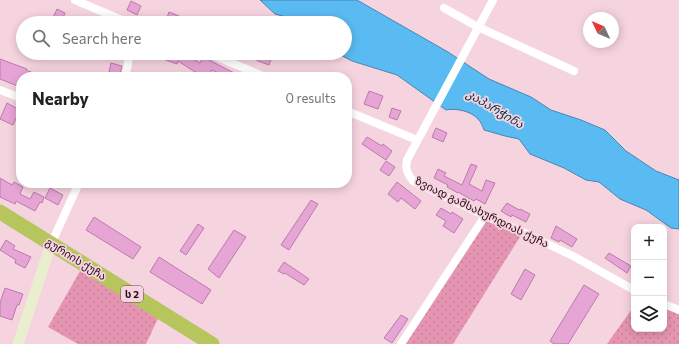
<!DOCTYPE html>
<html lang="en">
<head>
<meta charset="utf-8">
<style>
  body { margin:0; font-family:Commissioner,"Noto Sans Georgian",sans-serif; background:#f6f6f6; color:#202124 }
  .controls { position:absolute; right:12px; bottom:12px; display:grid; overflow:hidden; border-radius:8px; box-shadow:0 2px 10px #0003 }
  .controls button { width:36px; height:36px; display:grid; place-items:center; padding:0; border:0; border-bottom:1px solid #e0e0e0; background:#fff; color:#202124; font:20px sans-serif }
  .compass { position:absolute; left:583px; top:12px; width:36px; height:36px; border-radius:50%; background:#fff; box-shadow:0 2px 10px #0003; rotate:314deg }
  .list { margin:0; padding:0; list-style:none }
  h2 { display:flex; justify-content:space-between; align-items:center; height:52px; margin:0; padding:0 16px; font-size:17px }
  h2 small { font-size:13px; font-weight:400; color:#757577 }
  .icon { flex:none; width:22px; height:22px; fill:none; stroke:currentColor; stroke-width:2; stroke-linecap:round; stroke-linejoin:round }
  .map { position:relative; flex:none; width:679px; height:344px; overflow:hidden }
  .search { position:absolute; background:#fff; box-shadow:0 2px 10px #0003; left:16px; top:16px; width:336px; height:44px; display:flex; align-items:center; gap:10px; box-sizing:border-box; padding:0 14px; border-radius:22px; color:#757577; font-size:15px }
  .panel { position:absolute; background:#fff; box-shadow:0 2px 10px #0003; left:16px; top:72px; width:336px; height:116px; border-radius:16px }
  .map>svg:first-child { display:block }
  .grass { fill:url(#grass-dots) }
  .water { fill:#5abbf2; stroke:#4a86b0 }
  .building { fill:#e6a5d5; stroke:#ba7caa }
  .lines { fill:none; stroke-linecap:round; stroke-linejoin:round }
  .street { stroke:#fff; stroke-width:8 }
  .secondary { stroke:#e9eece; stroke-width:11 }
  .highway { stroke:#b6c65d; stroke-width:15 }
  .labels { text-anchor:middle; stroke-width:3.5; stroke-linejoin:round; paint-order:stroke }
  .shield { fill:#f6d4df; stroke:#644752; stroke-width:1 }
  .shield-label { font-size:10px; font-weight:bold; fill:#260a16 }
  .street-label { font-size:11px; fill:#260a16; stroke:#f6d4df }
  .water-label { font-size:12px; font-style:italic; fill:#043046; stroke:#f6d4df }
</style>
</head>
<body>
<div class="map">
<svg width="679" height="344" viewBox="0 0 679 344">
  <defs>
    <pattern id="grass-dots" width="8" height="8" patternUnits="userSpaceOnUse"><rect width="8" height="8" fill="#e595b2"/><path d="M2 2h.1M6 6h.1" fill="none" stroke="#c47f98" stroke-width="1.8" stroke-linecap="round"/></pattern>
  </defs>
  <rect width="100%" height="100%" fill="#f6d4df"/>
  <!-- grass -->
  <g class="grass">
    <path d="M 485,216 L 523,232 L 453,344 L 401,344 Z"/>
    <path d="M 84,264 L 161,312 L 146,344 L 78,344 L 48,327 Z"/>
    <path d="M 664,304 L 679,310 L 679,344 L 607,344 L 634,306 L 634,329 L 664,329 Z"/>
  </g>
  <!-- water -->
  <path class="water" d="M 260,0 L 357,0 L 448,52 L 489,79 L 531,97 L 551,110 L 581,120 L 605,130 L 626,151 L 656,171 L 679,180 L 679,229 L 671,228 L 646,210 L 620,199 L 599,182 L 586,180 L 564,168 L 530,154 L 519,139 L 505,136 L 484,130 C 483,127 481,122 478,119 C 471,111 456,108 446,110 L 397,75 L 352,61 L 337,53 L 345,53 L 345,23 L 299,23 L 293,19 L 275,14 Z"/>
  <!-- building -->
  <g class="building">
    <path d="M 131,1 L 141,6 L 137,15 L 127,10 Z"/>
    <path d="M 57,9 L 65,13 L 61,23 L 52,20 Z"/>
    <path d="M 169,12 L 179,16 L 176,23 L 165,23 Z"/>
    <path d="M 147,53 L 165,53 L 171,55 L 172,53 L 182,53 L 200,63 L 203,57 L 242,77 L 226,77 L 212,70 L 208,77 L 203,77 L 178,61 L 177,64 Z"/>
    <path d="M 246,53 L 270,53 L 273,54 L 269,65 L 258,61 Z"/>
    <path d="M 0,59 L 27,69 L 26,70 L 43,77 L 21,77 L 20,87 L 0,79 Z"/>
    <path d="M 111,63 L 122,66 L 120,74 L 109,72 Z"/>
    <path d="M 369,91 L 383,96 L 378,109 L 364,104 Z"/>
    <path d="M 7,103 L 20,110 L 13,125 L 0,119 Z"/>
    <path d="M 392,108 L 401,111 L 397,120 L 389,117 Z"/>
    <path d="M 436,128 L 447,133 L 443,142 L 432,137 Z"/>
    <path d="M 367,137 L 382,146 L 383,144 L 392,151 L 386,160 L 362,144 Z"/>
    <path d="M 386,161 L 395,167 L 389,176 L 380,170 Z"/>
    <path d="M 471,164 L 477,166 L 469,184 L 482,191 L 486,180 L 495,183 L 485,204 L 476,199 L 474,201 L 458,192 L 458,193 L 447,187 L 448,185 L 434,178 L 438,169 L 446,173 L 444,176 L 462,185 Z"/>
    <path d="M 0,178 L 12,185 L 14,182 L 23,187 L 20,194 L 30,199 L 34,192 L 44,197 L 42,203 L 40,202 L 35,211 L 16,201 L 15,204 L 0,197 Z"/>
    <path d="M 397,182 L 421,201 L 415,209 L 401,198 L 398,202 L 388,194 Z"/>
    <path d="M 50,188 L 63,195 L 58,205 L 45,198 Z"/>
    <path d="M 311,200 L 318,204 L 289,250 L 281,245 Z"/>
    <path d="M 507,203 L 519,210 L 520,209 L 530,214 L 526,222 L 512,215 L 511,217 L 501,211 Z"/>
    <path d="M 441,208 L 451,214 L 452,212 L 463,219 L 454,233 L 443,226 L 446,221 L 436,215 Z"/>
    <path d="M 94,217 L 141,247 L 133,259 L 86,230 Z"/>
    <path d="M 198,224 L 204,228 L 186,255 L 180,251 Z"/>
    <path d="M 556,226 L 577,239 L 572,247 L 560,240 L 559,242 L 551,238 Z"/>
    <path d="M 234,230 L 246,237 L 219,278 L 208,269 Z"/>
    <path d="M 6,240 L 15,246 L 13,249 L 31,257 L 25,268 L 15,263 L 16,260 L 0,250 Z"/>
    <path d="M 609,253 L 631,266 L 627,273 L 605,258 Z"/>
    <path d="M 159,257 L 211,290 L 202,304 L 150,272 Z"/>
    <path d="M 284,262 L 309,279 L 304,285 L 285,273 L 284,274 L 278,271 Z"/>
    <path d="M 525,269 L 535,275 L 521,300 L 511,294 Z"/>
    <path d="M 584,285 L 599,294 L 568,344 L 554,344 L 550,341 Z"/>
    <path d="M 5,288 L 23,294 L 19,305 L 17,305 L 12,320 L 0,316 L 0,303 Z"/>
    <path d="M 401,315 L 408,319 L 392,343 L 384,338 Z"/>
  </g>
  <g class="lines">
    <!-- street -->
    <g class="street">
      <path d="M 75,0 L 129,23"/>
      <path d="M 493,0 L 407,160 C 405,169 407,173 413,181 L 485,216 L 523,232 L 573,256 L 634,290"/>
      <path d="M 444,8 L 478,27 L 574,71"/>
      <path d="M 208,53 L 265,77"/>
      <path d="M 125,77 L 128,64 L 129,53"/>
      <path d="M 0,90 L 21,98"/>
      <path d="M 347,111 L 417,140"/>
      <path d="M 51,244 L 79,183"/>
      <path d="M 664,304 L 679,310"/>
      <path d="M 401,344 L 485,216"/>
    </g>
    <!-- secondary -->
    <path class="secondary" d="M 18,344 L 51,244"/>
    <!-- highway -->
    <path class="highway" d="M 0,212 L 212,344"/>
  </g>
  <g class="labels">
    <!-- shield labels -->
    <rect class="shield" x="121" y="286" width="22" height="16" rx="3"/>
    <g class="shield-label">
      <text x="132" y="298">ს 2</text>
    </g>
    <!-- street labels -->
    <g class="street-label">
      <text transform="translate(482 212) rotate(26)" y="4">ზვიად გამსახურდიას ქუჩა</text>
      <text transform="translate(76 259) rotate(32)" y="4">გურიის ქუჩა</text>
    </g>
    <!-- water labels -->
    <g class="water-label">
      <text transform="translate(495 109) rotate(31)" y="4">კაპარჭინა</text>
    </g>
  </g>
</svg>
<div class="controls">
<button>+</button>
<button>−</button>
<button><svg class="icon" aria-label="layers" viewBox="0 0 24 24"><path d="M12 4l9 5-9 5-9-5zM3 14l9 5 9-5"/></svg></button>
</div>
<svg class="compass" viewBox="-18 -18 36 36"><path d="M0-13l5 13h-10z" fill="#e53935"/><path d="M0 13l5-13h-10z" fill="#757577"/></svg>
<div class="search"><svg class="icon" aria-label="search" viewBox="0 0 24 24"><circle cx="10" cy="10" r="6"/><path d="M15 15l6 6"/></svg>Search here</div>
<section class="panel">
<h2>Nearby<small>0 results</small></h2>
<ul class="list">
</ul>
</section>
</div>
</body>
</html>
